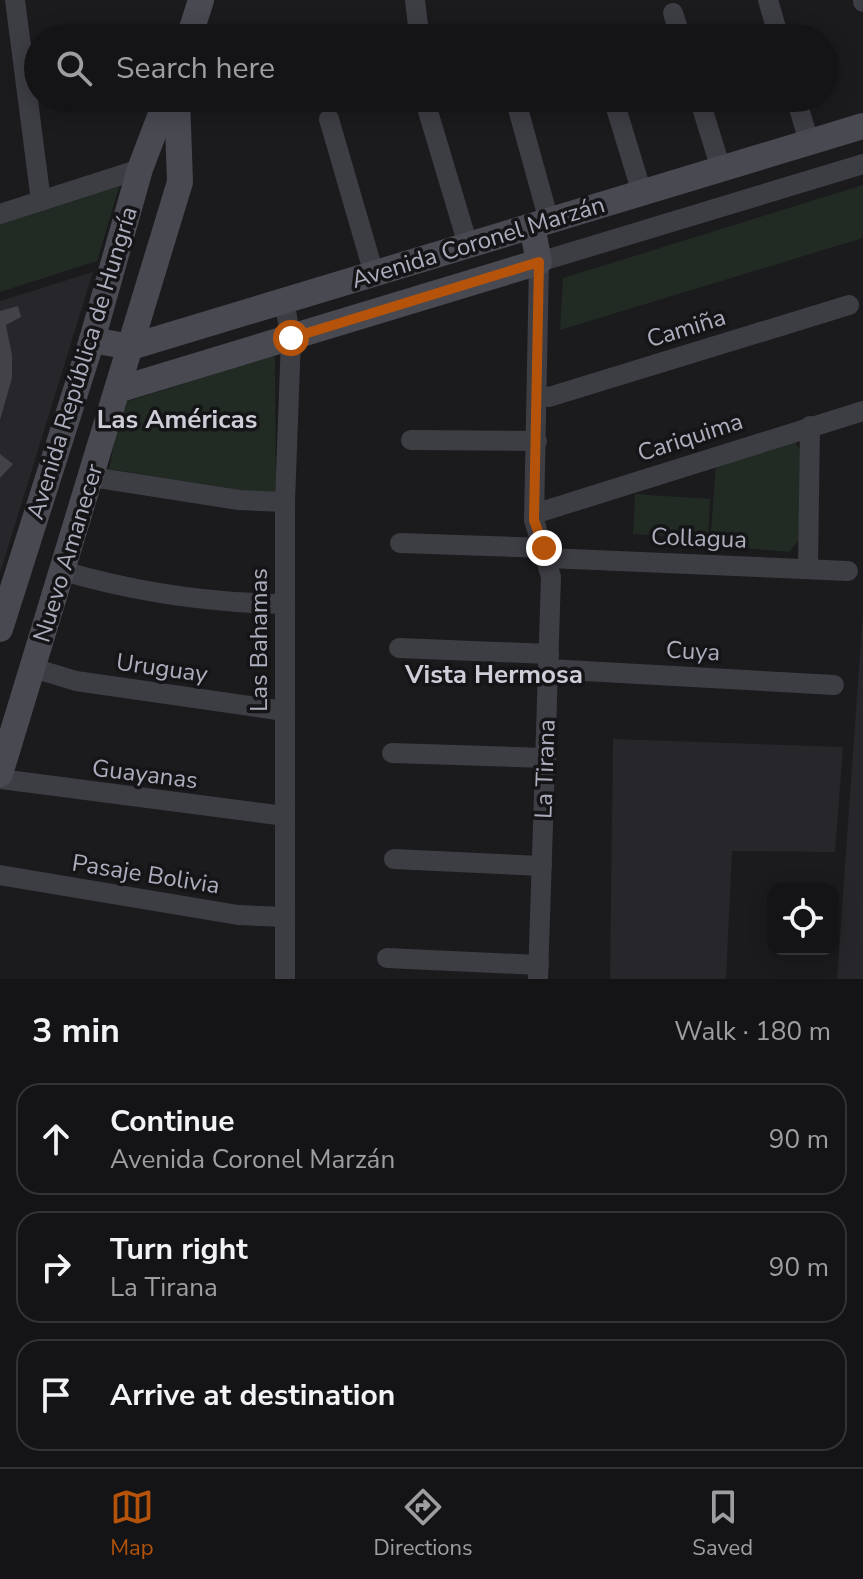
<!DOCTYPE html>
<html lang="en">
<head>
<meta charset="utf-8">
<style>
  body { margin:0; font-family:"Nunito Sans",sans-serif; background:#1d1d1f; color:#f1f3f6 }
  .controls { position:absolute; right:24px; bottom:24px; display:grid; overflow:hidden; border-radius:16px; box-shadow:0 4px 20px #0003 }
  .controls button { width:72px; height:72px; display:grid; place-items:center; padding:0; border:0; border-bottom:2px solid #333335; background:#141416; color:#f1f3f6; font:40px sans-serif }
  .stop { position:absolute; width:24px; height:24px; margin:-18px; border:6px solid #b45309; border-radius:50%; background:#fff }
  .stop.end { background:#b45309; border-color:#fff; box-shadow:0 2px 8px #0008 }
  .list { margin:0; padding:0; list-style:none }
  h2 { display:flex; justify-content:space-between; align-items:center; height:104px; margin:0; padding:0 32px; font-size:34px }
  h2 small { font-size:26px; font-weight:400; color:#9d9ea1 }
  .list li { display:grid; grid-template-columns:52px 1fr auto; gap:24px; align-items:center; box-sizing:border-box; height:112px; margin:0 16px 16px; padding:0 16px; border:2px solid #333335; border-radius:24px }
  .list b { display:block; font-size:30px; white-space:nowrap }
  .list p { margin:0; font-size:26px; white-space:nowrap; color:#9d9ea1 }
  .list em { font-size:26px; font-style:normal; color:#9d9ea1 }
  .icon { flex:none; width:44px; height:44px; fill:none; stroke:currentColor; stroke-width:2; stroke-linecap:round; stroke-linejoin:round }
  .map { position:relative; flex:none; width:863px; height:979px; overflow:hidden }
  .search { position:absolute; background:#141416; box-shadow:0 4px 20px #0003; left:24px; right:24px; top:24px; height:88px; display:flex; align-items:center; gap:20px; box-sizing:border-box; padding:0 28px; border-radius:44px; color:#9d9ea1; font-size:30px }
  .sheet { height:488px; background:#141416 }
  nav { display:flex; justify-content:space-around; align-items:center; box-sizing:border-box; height:112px; border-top:2px solid #333335; background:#141416; font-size:22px; color:#9d9ea1 }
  nav a { display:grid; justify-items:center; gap:4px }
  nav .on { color:#b45309 }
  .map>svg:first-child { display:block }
  .built { fill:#27262a }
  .green { fill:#212b24 }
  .building { fill:#424247 }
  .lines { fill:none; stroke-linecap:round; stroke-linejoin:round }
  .street { stroke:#3d3d44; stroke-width:20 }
  .secondary { stroke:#494952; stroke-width:26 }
  .route { stroke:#b45309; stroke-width:10 }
  .labels { text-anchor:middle; stroke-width:7; stroke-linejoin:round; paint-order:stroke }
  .street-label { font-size:24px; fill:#acaebd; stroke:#151518 }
  .neighbourhood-label { font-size:26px; font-weight:bold; fill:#cdced8; stroke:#151518 }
</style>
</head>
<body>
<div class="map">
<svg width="863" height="979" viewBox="0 0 863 979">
  <rect width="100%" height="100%" fill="#1b1a1d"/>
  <!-- built -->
  <g class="built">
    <path d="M 93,272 L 0,573 L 0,301 Z"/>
    <path d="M 863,611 L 863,979 L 837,979 Z"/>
    <path d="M 613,739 L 843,747 L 835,852 L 732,851 L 726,979 L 610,979 Z"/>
  </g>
  <!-- green -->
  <g class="green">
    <path d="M 120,184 L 97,261 L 0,292 L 0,222 Z"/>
    <path d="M 863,185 L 863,238 L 560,330 L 563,278 Z"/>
    <path d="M 275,355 L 276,496 L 109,469 L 122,403 Z"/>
    <path d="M 794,441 L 800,450 L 799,540 L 789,552 L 710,545 L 716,464 Z"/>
    <path d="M 635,494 L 710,499 L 708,539 L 633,534 Z"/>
  </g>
  <!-- building -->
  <g class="building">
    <path d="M 18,306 L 21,317 L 6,325 L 12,355 L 12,378 L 0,420 L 0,311 Z"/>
    <path d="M 0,454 L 13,464 L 0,478 Z"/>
  </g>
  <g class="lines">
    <!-- street -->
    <g class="street">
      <path d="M 15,0 L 41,201"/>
      <path d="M 415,0 L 419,34"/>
      <path d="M 768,0 L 779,38"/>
      <path d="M 863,0 L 863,2"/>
      <path d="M 673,13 L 681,38"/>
      <path d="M 424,98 L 468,245"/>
      <path d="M 515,98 L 549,221"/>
      <path d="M 613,98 L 642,193"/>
      <path d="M 699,98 L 721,169"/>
      <path d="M 796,98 L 809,142"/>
      <path d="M 329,119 L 374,274"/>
      <path d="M 0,214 L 140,169"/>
      <path d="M 284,301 L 291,338 L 285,502 L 285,979"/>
      <path d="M 538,395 L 549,397 L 849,305"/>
      <path d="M 411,440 L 537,441"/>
      <path d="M 92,477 L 239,500 L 285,502"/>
      <path d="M 534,514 L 863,411"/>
      <path d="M 400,543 L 544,548"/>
      <path d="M 548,558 L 848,571"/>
      <path d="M 808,568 L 810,426"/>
      <path d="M 63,571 C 135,592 210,603 285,604"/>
      <path d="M 399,648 L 549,654"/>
      <path d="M 33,668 L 76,681 L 284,711"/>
      <path d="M 549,669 L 834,685"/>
      <path d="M 392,753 L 546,758"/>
      <path d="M 0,779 L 285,816"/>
      <path d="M 394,859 L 542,866"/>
      <path d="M 0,875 L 238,915 L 285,917"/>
      <path d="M 387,958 L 539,965"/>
      <path d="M 538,979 L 551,577 L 534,520 L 539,262 L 863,164"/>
    </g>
    <!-- secondary -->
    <g class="secondary">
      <path d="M 189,38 L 201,0"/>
      <path d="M 92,340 L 131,347 L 863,126"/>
      <path d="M 117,390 L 539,262 L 532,226"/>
      <path d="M 0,629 L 92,340 L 140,169 L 167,98"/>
      <path d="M 0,774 L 180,182 L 177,98"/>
    </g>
  </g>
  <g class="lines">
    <!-- route -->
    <path class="route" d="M 291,338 L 539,262 L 534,520 L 544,548"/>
  </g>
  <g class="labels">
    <!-- street labels -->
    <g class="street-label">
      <text transform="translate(478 242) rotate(-17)" y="8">Avenida Coronel Marzán</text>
      <text transform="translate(686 328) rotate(-17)" y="8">Camiña</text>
      <text transform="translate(82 363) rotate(-73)" y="8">Avenida República de Hungría</text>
      <text transform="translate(690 437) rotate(-18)" y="8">Cariquima</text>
      <text transform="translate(699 538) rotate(2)" y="8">Collagua</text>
      <text transform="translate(68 553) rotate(-73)" y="8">Nuevo Amanecer</text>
      <text transform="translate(259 640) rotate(-90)" y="8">Las Bahamas</text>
      <text transform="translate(693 651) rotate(3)" y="8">Cuya</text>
      <text transform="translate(162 668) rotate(8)" y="8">Uruguay</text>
      <text transform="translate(545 769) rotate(-88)" y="8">La Tirana</text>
      <text transform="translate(145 774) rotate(7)" y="8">Guayanas</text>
      <text transform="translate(146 874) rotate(9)" y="8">Pasaje Bolivia</text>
    </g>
    <!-- neighbourhood labels -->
    <g class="neighbourhood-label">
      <text x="177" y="428">Las Américas</text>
      <text x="494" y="683">Vista Hermosa</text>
    </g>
  </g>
</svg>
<div class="controls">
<button><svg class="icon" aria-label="locate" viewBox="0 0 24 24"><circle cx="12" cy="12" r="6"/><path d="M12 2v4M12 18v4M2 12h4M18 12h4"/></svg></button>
</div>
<div class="stop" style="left:291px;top:338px"></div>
<div class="stop end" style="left:544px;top:548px"></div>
<div class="search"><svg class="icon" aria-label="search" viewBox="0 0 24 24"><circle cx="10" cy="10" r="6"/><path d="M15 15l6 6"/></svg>Search here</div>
</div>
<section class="sheet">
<h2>3 min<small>Walk · 180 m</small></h2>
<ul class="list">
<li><svg class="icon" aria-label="ahead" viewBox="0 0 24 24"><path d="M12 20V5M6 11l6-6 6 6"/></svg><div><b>Continue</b><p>Avenida Coronel Marzán</p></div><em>90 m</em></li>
<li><svg class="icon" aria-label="right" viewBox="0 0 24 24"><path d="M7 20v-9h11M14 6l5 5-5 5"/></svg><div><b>Turn right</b><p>La Tirana</p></div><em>90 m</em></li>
<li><svg class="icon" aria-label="arrive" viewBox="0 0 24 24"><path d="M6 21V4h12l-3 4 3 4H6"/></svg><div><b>Arrive at destination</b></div></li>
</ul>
</section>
<nav>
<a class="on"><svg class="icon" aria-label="map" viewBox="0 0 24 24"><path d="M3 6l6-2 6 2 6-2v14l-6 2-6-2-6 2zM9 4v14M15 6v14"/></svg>Map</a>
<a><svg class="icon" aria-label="directions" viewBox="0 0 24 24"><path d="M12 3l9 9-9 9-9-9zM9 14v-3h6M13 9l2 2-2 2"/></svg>Directions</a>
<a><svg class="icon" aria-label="saved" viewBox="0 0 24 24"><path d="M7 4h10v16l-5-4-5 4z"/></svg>Saved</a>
</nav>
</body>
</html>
